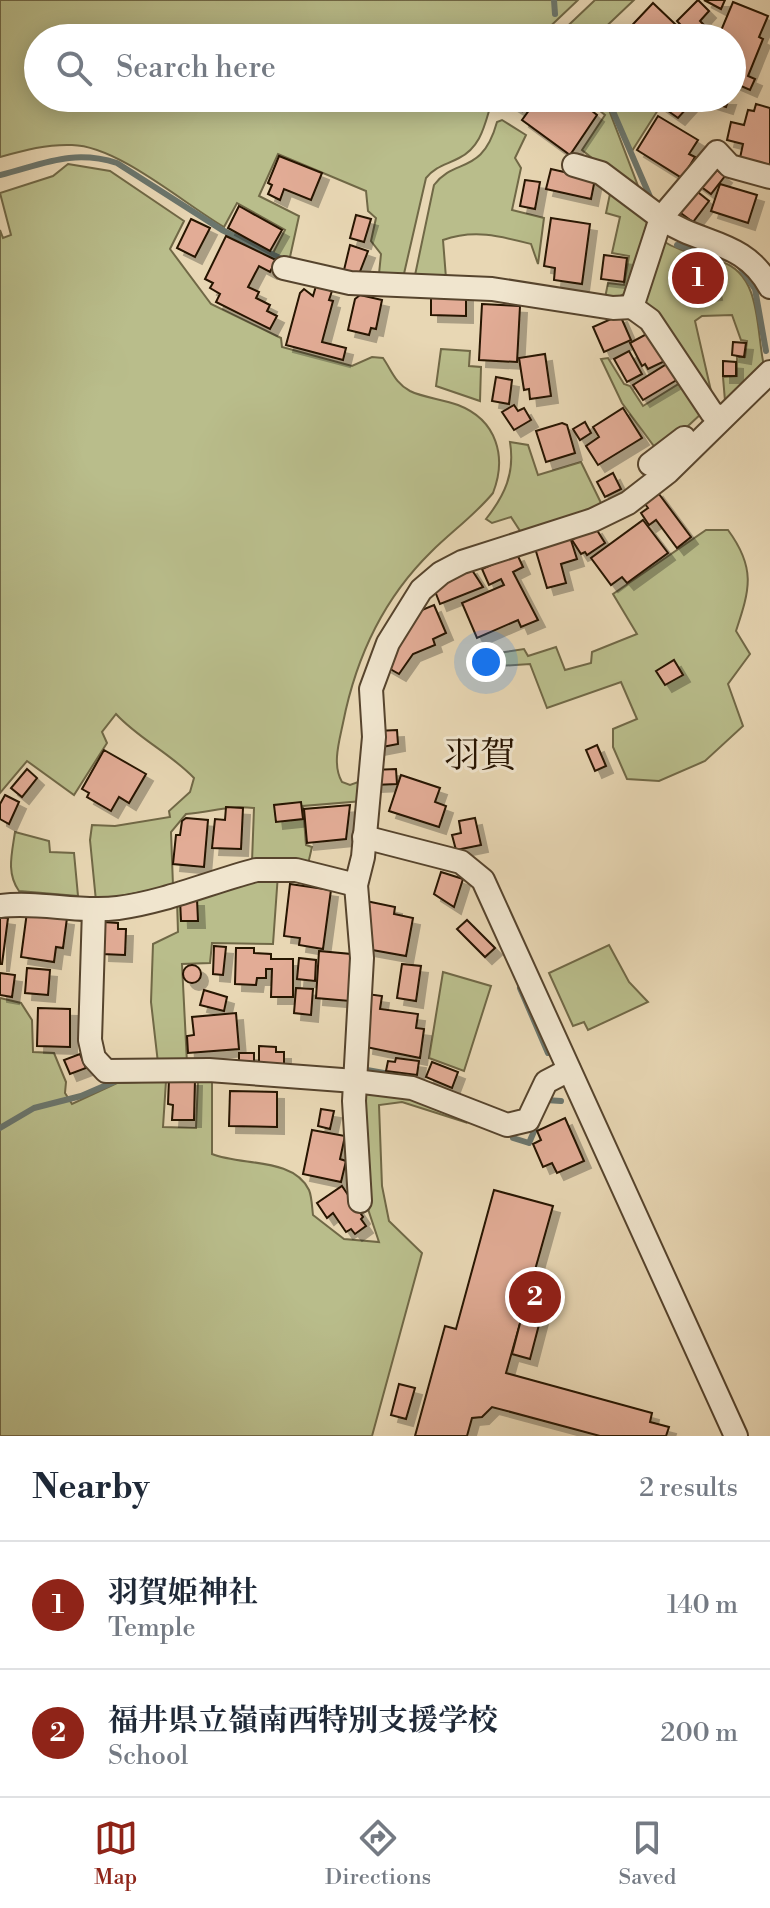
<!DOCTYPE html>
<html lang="en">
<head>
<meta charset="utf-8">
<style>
  body { margin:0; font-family:"Libre Bodoni","Noto Serif JP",serif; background:#f6f6f7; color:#1f2937 }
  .you { position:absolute; left:486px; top:662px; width:28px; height:28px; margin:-20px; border:6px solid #fff; border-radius:50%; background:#1a73e8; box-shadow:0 0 0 12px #1a73e833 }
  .badge { display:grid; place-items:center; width:52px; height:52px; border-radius:50%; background:#8f2418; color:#fff; font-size:26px; font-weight:700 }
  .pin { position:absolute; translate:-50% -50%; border:4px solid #fff; box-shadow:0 2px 8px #0006 }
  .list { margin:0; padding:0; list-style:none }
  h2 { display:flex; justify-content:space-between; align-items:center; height:104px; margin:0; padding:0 32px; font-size:34px }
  h2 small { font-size:26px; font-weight:400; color:#747a83 }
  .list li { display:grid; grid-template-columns:52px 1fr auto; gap:24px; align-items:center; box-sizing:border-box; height:128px; padding:0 32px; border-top:2px solid #e0e1e3 }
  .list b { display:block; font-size:30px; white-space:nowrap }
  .list p { margin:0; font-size:26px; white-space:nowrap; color:#747a83 }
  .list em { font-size:26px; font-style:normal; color:#747a83 }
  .icon { flex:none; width:44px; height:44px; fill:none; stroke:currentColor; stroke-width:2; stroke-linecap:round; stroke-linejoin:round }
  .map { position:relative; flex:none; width:770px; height:1436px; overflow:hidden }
  .search { position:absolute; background:#fff; box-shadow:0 4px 20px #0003; left:24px; right:24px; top:24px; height:88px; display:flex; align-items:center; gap:20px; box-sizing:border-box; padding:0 28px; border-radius:44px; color:#747a83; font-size:30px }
  .sheet { height:360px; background:#fff }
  nav { display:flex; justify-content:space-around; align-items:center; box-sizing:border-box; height:112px; border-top:2px solid #e0e1e3; background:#fff; font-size:22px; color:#747a83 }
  nav a { display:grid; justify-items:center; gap:4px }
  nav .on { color:#8f2418 }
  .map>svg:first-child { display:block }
  .green { fill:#b9bd8b; stroke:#706846; stroke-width:2 }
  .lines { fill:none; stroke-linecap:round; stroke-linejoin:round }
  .stream { stroke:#6b766d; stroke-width:6 }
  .building { fill:#e2ac96; stroke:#261300; stroke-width:2; filter:url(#shadow) }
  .minor-casing { stroke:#56442d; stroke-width:26 }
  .minor { stroke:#f0e5ce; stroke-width:22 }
  .labels { text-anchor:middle; stroke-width:6; stroke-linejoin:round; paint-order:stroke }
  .quarter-label { font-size:36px; fill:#261300; stroke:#f0e5ce }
</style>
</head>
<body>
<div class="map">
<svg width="770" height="1436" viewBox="0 0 770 1436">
  <defs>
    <filter id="shadow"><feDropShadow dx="7" dy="7" stdDeviation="0" flood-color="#0004"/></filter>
  </defs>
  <rect width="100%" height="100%" fill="#e8d7b4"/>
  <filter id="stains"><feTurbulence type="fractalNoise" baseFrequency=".0025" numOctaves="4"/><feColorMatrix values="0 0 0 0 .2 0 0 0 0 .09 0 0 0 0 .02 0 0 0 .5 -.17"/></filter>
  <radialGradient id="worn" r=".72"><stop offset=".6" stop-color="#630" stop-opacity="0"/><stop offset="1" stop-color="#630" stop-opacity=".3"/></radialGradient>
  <!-- green -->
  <g class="green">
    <path d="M 0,0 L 578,0 L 538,38 L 38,38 L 38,98 L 493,98 C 485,121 483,146 459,158 C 446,165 436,166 426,178 L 403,278 L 379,274 L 381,254 L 371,241 L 376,218 L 368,211 L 366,191 L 278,154 L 259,196 L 299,216 L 290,257 L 284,259 L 273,253 L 285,230 L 237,203 L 224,227 C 183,203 118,146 72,145 C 47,144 25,150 0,157 Z"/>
    <path d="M 595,0 L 634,0 L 594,38 L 555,38 Z"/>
    <path d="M 584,98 L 599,98 L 609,110 L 643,199 L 582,150 L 605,115 Z"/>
    <path d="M 607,98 L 645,98 L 658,110 L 632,151 Z"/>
    <path d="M 502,120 L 526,135 L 515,158 L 521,168 L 512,210 L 544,218 L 538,264 L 531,244 C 500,236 474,229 443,240 L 446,278 L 414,280 L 434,185 C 455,157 482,176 497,122 Z"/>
    <path d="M 68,164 L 110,171 L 184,221 L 170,249 L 211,304 L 281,338 L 282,347 L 352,366 L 372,357 L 383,358 C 392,371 395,383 410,391 C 424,398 443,399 458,405 C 497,420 507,457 493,493 C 475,515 451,532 431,552 C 383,599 356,657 343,723 C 339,742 332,765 342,782 L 350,785 L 364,780 L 363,801 L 303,806 L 306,845 L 312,847 L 308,864 L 252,862 L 254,808 C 226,805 213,812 186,814 L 171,832 L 173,886 L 96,901 L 90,840 L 92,825 L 115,826 L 170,817 L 169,811 L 190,792 L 194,778 C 170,753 139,739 116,714 L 102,732 L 107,743 L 74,795 L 27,761 L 0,793 L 0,230 L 3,238 L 11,235 L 0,193 L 53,176 Z"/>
    <path d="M 611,189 L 648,219 L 628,292 L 613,300 L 605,298 L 608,283 L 624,285 L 629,256 L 612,253 L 620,217 L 606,213 Z"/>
    <path d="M 663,241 C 681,253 701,254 722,262 C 762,275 756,332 764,366 L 728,400 L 725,401 L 723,377 L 737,376 L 737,357 L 745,357 L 747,341 L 741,340 L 732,315 L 702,316 L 695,321 L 714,404 L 646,307 L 645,300 Z"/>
    <path d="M 441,349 L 470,351 L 469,366 L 481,367 L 480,401 L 436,386 Z"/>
    <path d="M 608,358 L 624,384 L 630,386 L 643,406 L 685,380 L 703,412 L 659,453 L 622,403 L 601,359 Z"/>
    <path d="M 510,442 L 528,445 L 538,475 L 581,462 L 603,507 L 524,537 L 511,517 L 492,523 L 486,519 C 505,495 515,473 510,442 Z"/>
    <path d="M 706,530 L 728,530 C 756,568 750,589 736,631 L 750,654 L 728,684 L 743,726 L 705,761 L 659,781 L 627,779 L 613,747 L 613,729 L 637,719 L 621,682 L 547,708 L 530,664 L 483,667 L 485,655 L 524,649 L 528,656 L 556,647 L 565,670 L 591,663 L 592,652 L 637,634 L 613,594 Z"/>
    <path d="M 15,832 L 49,841 L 50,852 L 74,853 L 78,896 L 19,891 C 6,873 12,853 15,832 Z"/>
    <path d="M 278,874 L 273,944 L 212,943 L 210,963 L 182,964 L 187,1063 L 158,1063 L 151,1002 L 153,944 L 178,932 L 177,900 Z"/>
    <path d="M 609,945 L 629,982 L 648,1002 L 588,1030 L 584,1022 L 573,1026 L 549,973 Z"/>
    <path d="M 443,972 L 491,986 L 464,1071 L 429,1058 Z"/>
    <path d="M 0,998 L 21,1003 L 32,1020 L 33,1052 L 54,1053 L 66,1082 L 65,1093 L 72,1104 L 117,1083 L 166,1081 L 163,1127 L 196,1128 L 198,1081 L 212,1081 L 212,1154 C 241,1166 293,1157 309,1190 C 312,1197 312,1208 313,1215 L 344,1239 L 379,1242 L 366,1203 L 361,1090 L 399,1095 L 459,1114 L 465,1122 L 402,1102 L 379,1105 L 382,1186 L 389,1221 L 422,1253 L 372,1436 L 0,1436 Z"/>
  </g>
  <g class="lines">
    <!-- stream -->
    <g class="stream">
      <path d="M 554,0 L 555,14"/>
      <path d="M 603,98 L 612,109 L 651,199"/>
      <path d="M 0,175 C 44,164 72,149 117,163 L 222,230 L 286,261"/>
      <path d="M 677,245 L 727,259"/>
      <path d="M 740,267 L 755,289 L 766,351"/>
      <path d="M 520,988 L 548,1053"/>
      <path d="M 367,1070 L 395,1075"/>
      <path d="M 545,1104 L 546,1100 L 561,1101"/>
      <path d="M 0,1128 L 34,1108 L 81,1096 L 118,1080"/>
      <path d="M 513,1138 L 529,1143 L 538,1122"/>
    </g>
  </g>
  <!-- building -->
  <g class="building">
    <path d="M 698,0 L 709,11 L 700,21 L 706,27 L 693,38 L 677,21 Z"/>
    <path d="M 704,0 L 725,0 L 721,9 Z"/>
    <path d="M 733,2 L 768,16 L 759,37 L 763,39 L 748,76 L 755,79 L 750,90 L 732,82 L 732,38 L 722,38 L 720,33 Z"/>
    <path d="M 653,3 L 675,24 L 671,28 L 677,34 L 673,38 L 620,38 Z"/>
    <path d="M 512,98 L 529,98 L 522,111 L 509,103 Z"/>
    <path d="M 538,98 L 576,98 L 597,115 L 570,155 L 522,120 Z"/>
    <path d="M 650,98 L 696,98 L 678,118 Z"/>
    <path d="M 708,98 L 729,98 L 726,107 L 707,101 Z"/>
    <path d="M 756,104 L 770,108 L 770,165 L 740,158 L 743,144 L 727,140 L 731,122 L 744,125 L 748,110 L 754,111 Z"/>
    <path d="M 658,116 L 698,140 L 689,154 L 695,157 L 682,178 L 637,150 Z"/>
    <path d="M 279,156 L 322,173 L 311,200 L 284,189 L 280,200 L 268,194 L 272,185 L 268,183 Z"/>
    <path d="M 710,165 L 725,176 L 711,194 L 696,183 Z"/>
    <path d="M 551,169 L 595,179 L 591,199 L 546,189 Z"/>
    <path d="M 525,180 L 540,182 L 535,209 L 520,206 Z"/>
    <path d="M 720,184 L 757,195 L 748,223 L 711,211 Z"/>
    <path d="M 694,189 L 709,201 L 693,222 L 678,211 Z"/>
    <path d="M 239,206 L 282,230 L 270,251 L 228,228 Z"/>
    <path d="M 356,215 L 371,219 L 364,242 L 350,238 Z"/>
    <path d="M 551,218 L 590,224 L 582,284 L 554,280 L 555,268 L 544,266 Z"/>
    <path d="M 191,219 L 210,228 L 195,257 L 177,248 Z"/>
    <path d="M 226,236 L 276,260 L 270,272 L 259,266 L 248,287 L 259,292 L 256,298 L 270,305 L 267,311 L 277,316 L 270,329 L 216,302 L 220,294 L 210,288 L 213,283 L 205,279 Z"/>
    <path d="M 350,245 L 368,251 L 359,274 L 344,270 Z"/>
    <path d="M 604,255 L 627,258 L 624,282 L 601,279 Z"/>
    <path d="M 711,268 L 715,293 L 693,296 L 691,284 L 685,285 L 683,272 Z"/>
    <path d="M 316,286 L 332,291 L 329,300 L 333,301 L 322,342 L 346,348 L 343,360 L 286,345 L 300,293 L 304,289 L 313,296 Z"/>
    <path d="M 360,295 L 382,300 L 376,329 L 371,328 L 369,335 L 348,330 L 355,299 Z"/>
    <path d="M 431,295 L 466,295 L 466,316 L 431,315 Z"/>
    <path d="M 482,304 L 520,306 L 517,362 L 479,360 Z"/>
    <path d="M 620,315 L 631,340 L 604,352 L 593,327 Z"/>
    <path d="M 652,331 L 667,360 L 648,369 L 645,364 L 642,366 L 630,343 Z"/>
    <path d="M 733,342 L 746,343 L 744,357 L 732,355 Z"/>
    <path d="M 629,351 L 642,374 L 627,382 L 614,359 Z"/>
    <path d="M 545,354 L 551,396 L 530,399 L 529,389 L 524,390 L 519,358 Z"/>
    <path d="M 723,361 L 736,362 L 736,376 L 723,376 Z"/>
    <path d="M 670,362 L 680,378 L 643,400 L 633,385 Z"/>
    <path d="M 496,377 L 512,380 L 509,404 L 492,401 Z"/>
    <path d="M 514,405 L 518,411 L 524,408 L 531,420 L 514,430 L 502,412 Z"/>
    <path d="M 623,408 L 642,438 L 598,465 L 586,446 L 599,437 L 593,427 Z"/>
    <path d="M 585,422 L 591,433 L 580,440 L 573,429 Z"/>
    <path d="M 562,423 L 567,425 L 575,453 L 546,462 L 536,431 Z"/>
    <path d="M 613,473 L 621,489 L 605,497 L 597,482 Z"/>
    <path d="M 656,490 L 691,537 L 677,548 L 656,520 L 649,525 L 641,513 L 648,508 L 642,500 Z"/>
    <path d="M 643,520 L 668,553 L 627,583 L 622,577 L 611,585 L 591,558 Z"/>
    <path d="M 595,527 L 605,543 L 587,555 L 585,552 L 581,554 L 572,540 Z"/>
    <path d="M 570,537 L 577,559 L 561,564 L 566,583 L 547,588 L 535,548 Z"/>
    <path d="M 517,554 L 523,567 L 513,572 L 538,620 L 521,627 L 518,620 L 477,638 L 462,603 L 504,585 L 501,579 L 489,585 L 482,569 Z"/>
    <path d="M 470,567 L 483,587 L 440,604 L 433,586 Z"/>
    <path d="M 434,605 L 446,633 L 433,639 L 435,645 L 413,654 L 399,674 L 385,666 L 417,612 Z"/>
    <path d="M 674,660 L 683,675 L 665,685 L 656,671 Z"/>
    <path d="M 397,730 L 398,744 L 377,748 L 377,731 Z"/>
    <path d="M 597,745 L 606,766 L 595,771 L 586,750 Z"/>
    <path d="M 104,750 L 146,774 L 129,803 L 119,797 L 111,811 L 87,797 L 89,793 L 82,789 Z"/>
    <path d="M 27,769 L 37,778 L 22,797 L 11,788 Z"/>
    <path d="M 396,769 L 397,784 L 374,785 L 373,770 Z"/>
    <path d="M 401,775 L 440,788 L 435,802 L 446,806 L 439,827 L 389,811 Z"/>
    <path d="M 5,795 L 19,802 L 9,824 L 0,819 L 0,804 Z"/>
    <path d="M 301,802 L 303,819 L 276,822 L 274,805 Z"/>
    <path d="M 350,805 L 346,839 L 307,843 L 304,809 Z"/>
    <path d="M 226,807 L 243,808 L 241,849 L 212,848 L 215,819 L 225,820 Z"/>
    <path d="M 186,818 L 208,820 L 204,867 L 173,864 L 176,835 L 180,835 L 182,821 Z"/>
    <path d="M 475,818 L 481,845 L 456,850 L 452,835 L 461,833 L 459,821 Z"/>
    <path d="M 441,872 L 463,879 L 454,907 L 434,894 Z"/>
    <path d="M 290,884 L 331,890 L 323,949 L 299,945 L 300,938 L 284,936 Z"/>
    <path d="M 180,899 L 197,899 L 198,921 L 181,921 Z"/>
    <path d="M 366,901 L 395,907 L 394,914 L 413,918 L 406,956 L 361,948 Z"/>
    <path d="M 27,912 L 67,918 L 63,948 L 56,947 L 54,962 L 21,957 Z"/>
    <path d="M 0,917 L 8,918 L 2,964 L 0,964 Z"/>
    <path d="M 467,920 L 495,948 L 485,957 L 457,929 Z"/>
    <path d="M 103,922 L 118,923 L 118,929 L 126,929 L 125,955 L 102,954 Z"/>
    <path d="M 214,946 L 226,947 L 223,975 L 213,974 Z"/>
    <path d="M 236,948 L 254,948 L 254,953 L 271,954 L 271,959 L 293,959 L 293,997 L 271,997 L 272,969 L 266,969 L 266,978 L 257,978 L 256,985 L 235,984 Z"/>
    <path d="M 319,951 L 351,954 L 350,1001 L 316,998 Z"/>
    <path d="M 299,958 L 316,960 L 315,981 L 297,979 Z"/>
    <path d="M 402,964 L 421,966 L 416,1001 L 397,998 Z"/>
    <circle cx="192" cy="974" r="9"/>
    <path d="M 27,968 L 50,970 L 48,995 L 25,993 Z"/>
    <path d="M 0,973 L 15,975 L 12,997 L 0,995 Z"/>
    <path d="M 296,988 L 313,989 L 311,1015 L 294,1013 Z"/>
    <path d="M 204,990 L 227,997 L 224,1011 L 200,1005 Z"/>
    <path d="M 367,994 L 382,996 L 380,1009 L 418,1014 L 416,1028 L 424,1029 L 420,1058 L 366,1047 L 370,1010 L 365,1009 Z"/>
    <path d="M 38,1008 L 70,1009 L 70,1047 L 37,1046 Z"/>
    <path d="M 236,1013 L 239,1049 L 188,1053 L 187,1036 L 194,1035 L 192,1017 Z"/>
    <path d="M 259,1046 L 276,1047 L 276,1052 L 284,1052 L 284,1068 L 259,1068 Z"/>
    <rect x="239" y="1053" width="15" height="14"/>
    <path d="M 80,1054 L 86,1068 L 70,1074 L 64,1060 Z"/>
    <path d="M 396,1058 L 419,1061 L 417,1075 L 386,1071 L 388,1061 L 395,1062 Z"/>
    <path d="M 432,1062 L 458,1072 L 452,1088 L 426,1077 Z"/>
    <path d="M 169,1079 L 195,1079 L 194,1120 L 172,1120 L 173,1105 L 168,1104 Z"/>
    <path d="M 230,1091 L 277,1092 L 277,1127 L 229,1126 Z"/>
    <path d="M 321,1109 L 334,1111 L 330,1129 L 318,1126 Z"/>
    <path d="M 565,1118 L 584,1161 L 557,1173 L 552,1163 L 543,1167 L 533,1144 L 541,1140 L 537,1131 Z"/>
    <path d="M 312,1130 L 345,1136 L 340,1159 L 346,1161 L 341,1182 L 303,1174 Z"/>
    <path d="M 342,1186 L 363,1217 L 361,1219 L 366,1226 L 355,1234 L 351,1229 L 346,1232 L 333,1213 L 327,1218 L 317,1203 Z"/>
    <path d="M 494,1190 L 553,1206 L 506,1373 L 652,1413 L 650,1422 L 669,1427 L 666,1436 L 600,1436 L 492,1407 L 482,1417 L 472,1418 L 467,1436 L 415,1436 L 445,1326 L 456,1329 Z"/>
    <path d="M 523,1312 L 541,1317 L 530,1359 L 512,1354 Z"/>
    <path d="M 399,1384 L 415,1388 L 406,1419 L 391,1415 Z"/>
  </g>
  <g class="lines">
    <!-- minor casing -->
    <g class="minor-casing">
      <g id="minor">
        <path d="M 574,165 L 601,173 L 661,218 L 632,307 L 650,320 L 712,413 L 721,417"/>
        <path d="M 770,177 L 730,166 L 717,152 L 661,218 C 701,246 744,239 770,287"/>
        <path d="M 284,268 L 350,283 L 492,289 L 613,308 L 632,307"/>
        <path d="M 650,464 L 684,438"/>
        <path d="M 364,837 L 461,862 L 483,880 L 736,1436"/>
        <path d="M 0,906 C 39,901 78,913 118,908 C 164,902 211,882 256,870 L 296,870 L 356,885"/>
        <path d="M 94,909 L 90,1040 L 94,1058 L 106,1071 L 209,1070 L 355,1081 L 412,1088 L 507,1125 L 528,1120 L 546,1082 L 569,1070"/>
        <path d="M 360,1201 L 354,1101 L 362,958 L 356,885 L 363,857 L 374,737 L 371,689 L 388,643 L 421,590 L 441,573 L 462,562 L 593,520 L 628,503 L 668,472 L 770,372"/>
      </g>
    </g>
    <!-- minor -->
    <use href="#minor" class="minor"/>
  </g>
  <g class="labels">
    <!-- quarter labels -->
    <g class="quarter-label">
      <text x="480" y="767">羽賀</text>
    </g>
  </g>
  <rect width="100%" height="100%" filter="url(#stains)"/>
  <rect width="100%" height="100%" fill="url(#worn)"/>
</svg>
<div class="you"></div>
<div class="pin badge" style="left:698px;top:278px">1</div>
<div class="pin badge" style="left:535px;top:1297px">2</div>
<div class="search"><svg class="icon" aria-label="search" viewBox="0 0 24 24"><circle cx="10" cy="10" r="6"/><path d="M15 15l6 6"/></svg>Search here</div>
</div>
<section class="sheet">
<h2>Nearby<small>2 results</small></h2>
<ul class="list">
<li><span class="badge">1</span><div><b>羽賀姫神社</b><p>Temple</p></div><em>140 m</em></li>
<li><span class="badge">2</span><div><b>福井県立嶺南西特別支援学校</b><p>School</p></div><em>200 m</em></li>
</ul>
</section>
<nav>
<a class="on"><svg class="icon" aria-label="map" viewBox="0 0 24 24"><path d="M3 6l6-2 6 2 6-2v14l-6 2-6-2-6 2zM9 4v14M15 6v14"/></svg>Map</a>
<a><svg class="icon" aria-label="directions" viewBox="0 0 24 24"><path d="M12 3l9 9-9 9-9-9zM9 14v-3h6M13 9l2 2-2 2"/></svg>Directions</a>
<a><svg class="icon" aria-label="saved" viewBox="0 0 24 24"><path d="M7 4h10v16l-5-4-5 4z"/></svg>Saved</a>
</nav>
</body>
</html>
